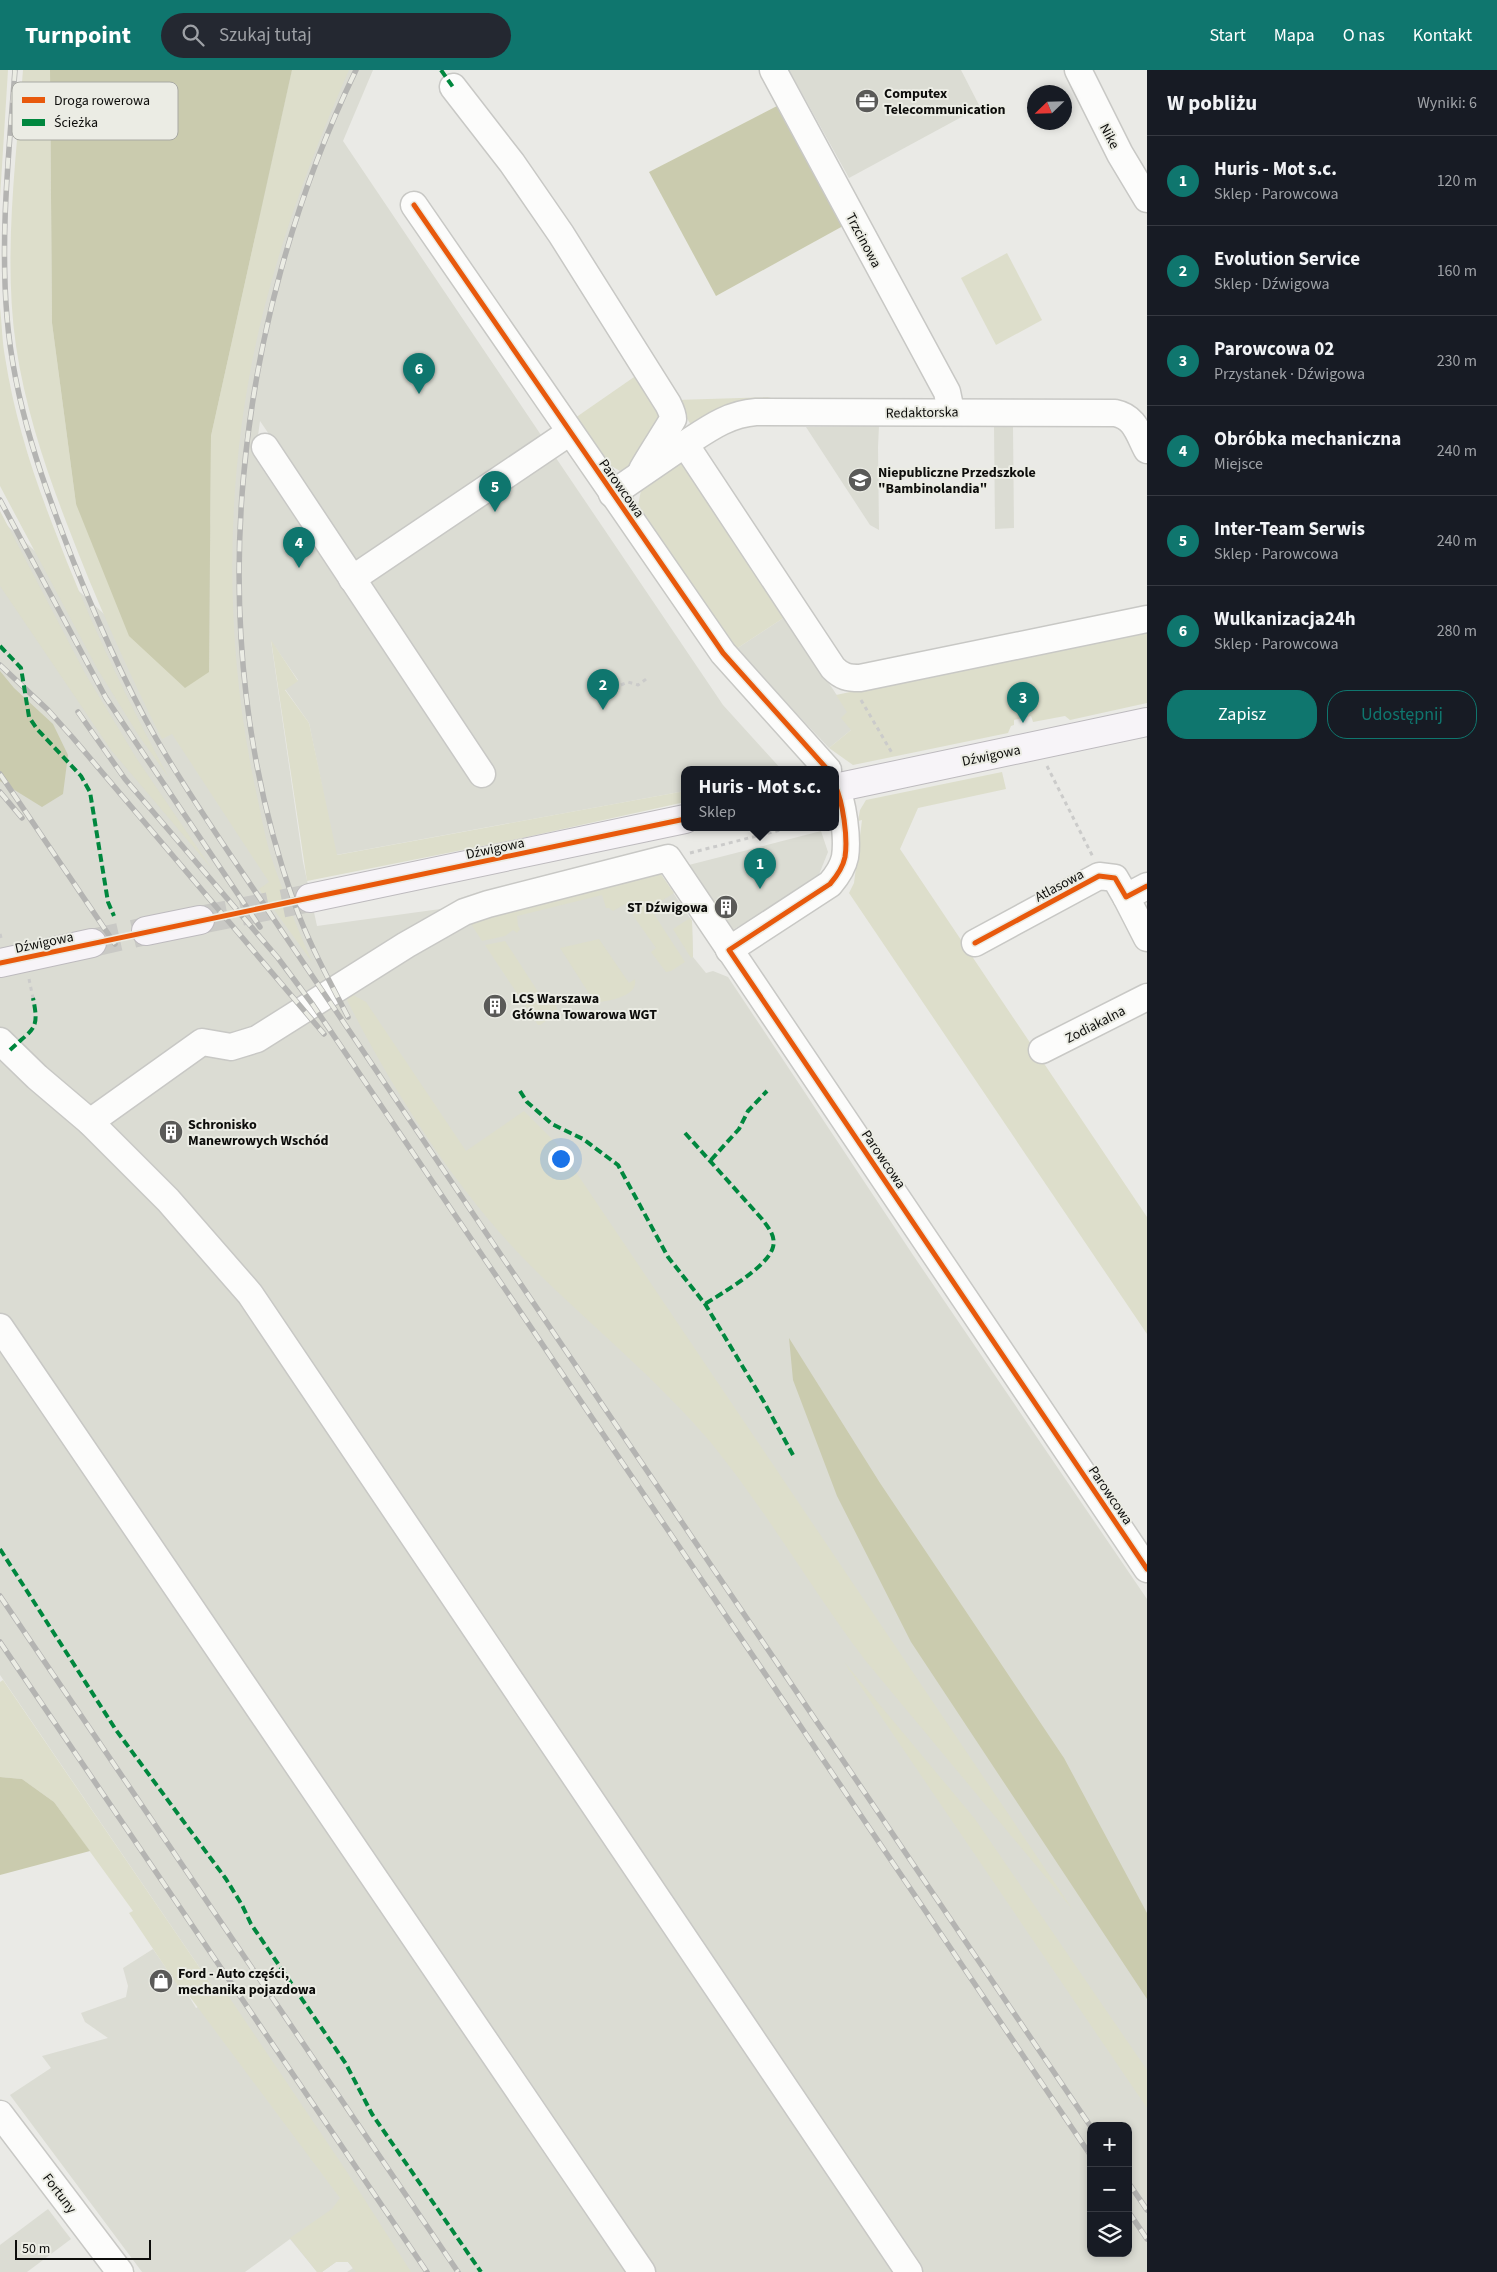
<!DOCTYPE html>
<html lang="pl">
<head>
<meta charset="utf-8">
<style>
  body { margin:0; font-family:"Source Sans 3",sans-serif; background:#242831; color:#f1f3f6 }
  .controls { position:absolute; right:15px; bottom:15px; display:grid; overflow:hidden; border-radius:10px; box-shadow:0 2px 8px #0003 }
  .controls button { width:45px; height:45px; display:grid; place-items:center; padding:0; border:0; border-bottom:1px solid #363941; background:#171b24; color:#f1f3f6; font:25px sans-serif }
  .compass { position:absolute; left:1027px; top:15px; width:45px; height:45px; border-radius:50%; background:#171b24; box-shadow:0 2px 8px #0003; rotate:247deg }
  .scale { position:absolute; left:15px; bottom:12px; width:136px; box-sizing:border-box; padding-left:5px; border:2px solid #0d0d0b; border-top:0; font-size:14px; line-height:18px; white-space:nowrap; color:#0d0d0b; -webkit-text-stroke:4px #ebece4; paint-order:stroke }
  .you { position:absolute; left:560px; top:1088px; width:18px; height:18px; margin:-12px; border:4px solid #fff; border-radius:50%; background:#1a73e8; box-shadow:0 0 0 8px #1a73e833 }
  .badge { display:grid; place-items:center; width:32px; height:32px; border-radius:50%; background:#0f766e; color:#fff; font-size:16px; font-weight:700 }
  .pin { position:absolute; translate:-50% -41px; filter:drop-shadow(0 1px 2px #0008) }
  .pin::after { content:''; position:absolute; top:26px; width:18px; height:15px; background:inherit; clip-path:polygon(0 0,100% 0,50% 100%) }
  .popup { position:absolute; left:681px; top:696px; width:158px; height:65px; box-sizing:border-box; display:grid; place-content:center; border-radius:10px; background:#171b24; filter:drop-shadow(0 1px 4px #0005); font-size:16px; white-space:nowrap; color:#9ea1a6 }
  .popup b { font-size:19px; color:#f1f3f6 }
  .popup::after { content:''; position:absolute; left:50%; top:100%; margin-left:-10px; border:10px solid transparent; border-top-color:#171b24 }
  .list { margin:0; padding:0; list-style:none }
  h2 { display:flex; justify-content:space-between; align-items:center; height:65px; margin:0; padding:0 20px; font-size:21px }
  h2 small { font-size:16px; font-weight:400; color:#9ea1a6 }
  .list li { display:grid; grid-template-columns:32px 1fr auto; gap:15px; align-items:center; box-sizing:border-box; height:90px; padding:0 20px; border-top:1px solid #363941 }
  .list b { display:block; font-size:19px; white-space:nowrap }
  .list p { margin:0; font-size:16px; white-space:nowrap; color:#9ea1a6 }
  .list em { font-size:16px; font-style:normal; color:#9ea1a6 }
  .actions { display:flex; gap:10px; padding:15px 20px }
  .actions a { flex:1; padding:11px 0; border:1px solid #0f766e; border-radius:20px; text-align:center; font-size:18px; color:#0f766e }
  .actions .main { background:#0f766e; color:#fff }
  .icon { flex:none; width:28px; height:28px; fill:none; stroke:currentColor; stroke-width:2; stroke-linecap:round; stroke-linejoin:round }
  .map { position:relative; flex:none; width:1147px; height:2202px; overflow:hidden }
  header { display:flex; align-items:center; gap:30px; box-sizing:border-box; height:70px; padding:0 25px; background:#0f766e; color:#fff }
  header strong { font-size:24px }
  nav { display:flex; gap:28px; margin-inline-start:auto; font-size:18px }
  .search { width:350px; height:45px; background:#242831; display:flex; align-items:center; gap:12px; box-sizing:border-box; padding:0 18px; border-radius:28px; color:#9ea1a6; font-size:19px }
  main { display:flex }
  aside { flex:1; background:#171b24 }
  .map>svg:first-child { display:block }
  .built { fill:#dbdcd3; fill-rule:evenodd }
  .green { fill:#dddecb }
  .forest { fill:#cacbae }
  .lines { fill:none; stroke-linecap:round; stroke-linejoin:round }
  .major-tunnel { stroke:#c9c9c5; stroke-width:28; stroke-dasharray:28 14; stroke-linecap:butt }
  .minor-casing { stroke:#c8c8c5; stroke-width:29 }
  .major-casing { stroke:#bdbabe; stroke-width:30 }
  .path { stroke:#cbcbca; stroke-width:3; stroke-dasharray:4 4; stroke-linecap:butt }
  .minor { stroke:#fcfcfb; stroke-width:26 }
  .major { stroke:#f7f4f8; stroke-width:28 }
  .rail-casing { stroke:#b4b4b2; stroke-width:5.5 }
  .rail { stroke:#ebece4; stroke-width:4; stroke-dasharray:11; stroke-linecap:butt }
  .quiet { stroke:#00873e; stroke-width:4; stroke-dasharray:8 4; stroke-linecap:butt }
  .cycleway-casing { stroke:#ebece4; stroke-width:8 }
  .cycleway { stroke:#e8590c; stroke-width:5 }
  .labels { text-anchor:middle; stroke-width:4; stroke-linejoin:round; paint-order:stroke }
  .poi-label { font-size:14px; font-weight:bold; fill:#0d0d0b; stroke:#ebece4; text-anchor:start }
  .street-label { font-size:14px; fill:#0d0d0b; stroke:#ebece4 }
  .key { fill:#ebece4; stroke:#a8a9a3; stroke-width:1 }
  .key-label { font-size:14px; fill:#0d0d0b }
</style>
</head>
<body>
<header>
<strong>Turnpoint</strong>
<div class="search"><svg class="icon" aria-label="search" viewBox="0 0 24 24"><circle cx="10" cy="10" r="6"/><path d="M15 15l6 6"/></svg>Szukaj tutaj</div>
<nav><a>Start</a><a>Mapa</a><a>O nas</a><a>Kontakt</a></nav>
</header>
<main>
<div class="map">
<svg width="1147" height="2202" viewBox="0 0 1147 2202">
  <rect width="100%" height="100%" fill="#eaeae6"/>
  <!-- built -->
  <g class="built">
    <path d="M 292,0 L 373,0 L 343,71 L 543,368 L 359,496 L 260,351 L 255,388 L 462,699 L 492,694 L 368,509 L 554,385 L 723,635 L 782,700 L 685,700 L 685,721 L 336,785 L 309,653 L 285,619 L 298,610 L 271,571 L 303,792 L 317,856 L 462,836 L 660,803 L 692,851 L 693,887 L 706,903 L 713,901 L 728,907 L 913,1185 L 1147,1529 L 1147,2202 L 347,2202 L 353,2198 L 348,2192 L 336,2192 L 322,2202 L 317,2202 L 290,2169 L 245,2202 L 142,2202 L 10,2025 L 51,1998 L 42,1986 L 108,1968 L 85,1952 L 81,1943 L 126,1927 L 128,1916 L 123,1898 L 153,1879 L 184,1924 L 187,1923 L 196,1938 L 219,1926 L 0,1605 L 0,449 L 185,618 L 258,151 ZM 1091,2056 L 1128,2056 L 1128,2183 L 1091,2183 Z"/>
    <path d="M 789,0 L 961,0 L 980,37 L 849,108 Z"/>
    <path d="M 879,356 L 878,377 L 879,460 L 870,455 L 806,357 Z"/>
    <path d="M 994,357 L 1013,357 L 1014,458 L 995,459 Z"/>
    <path d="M 785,547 L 848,642 L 851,660 L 829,678 L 736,579 Z"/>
    <path d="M 821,761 L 828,782 L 818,807 L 801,821 L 727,863 L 681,797 Z"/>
    <path d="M 48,2139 L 71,2169 L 27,2202 L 0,2202 L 0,2175 Z"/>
  </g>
  <!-- green -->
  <g class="green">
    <path d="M 0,0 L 8,0 L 0,128 Z"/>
    <path d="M 23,0 L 50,0 L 52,253 L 76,434 L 209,602 L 211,366 L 292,0 L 349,0 C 315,77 285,157 264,239 C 224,396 222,568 257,726 C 261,744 264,762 269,780 C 281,818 296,855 312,892 L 259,819 L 269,812 L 172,664 L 162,669 C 127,599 95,528 67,454 C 45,397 25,337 16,276 C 3,187 16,90 23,0 Z"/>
    <path d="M 1007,183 L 1042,250 L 996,275 L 961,208 Z"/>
    <path d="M 0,238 C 2,254 2,270 5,287 C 14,346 33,405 55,461 C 87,546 126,628 169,708 L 139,666 L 98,600 L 0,416 Z"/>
    <path d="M 637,305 L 666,350 C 654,370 644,394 620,401 L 608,394 L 575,348 Z"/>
    <path d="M 771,327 L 744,335 L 694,360 L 676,330 Z"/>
    <path d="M 683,392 L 785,547 L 736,579 L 638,436 L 641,420 Z"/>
    <path d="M 0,441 L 86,605 L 137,689 L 212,799 L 111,680 L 0,516 Z"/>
    <path d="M 1147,558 L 1147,633 L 1070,650 L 1065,646 L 1033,652 L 1031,646 L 1014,650 L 1014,655 L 1011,656 L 1008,663 L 853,695 L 829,678 L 851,660 L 841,648 L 847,642 L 836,625 Z"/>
    <path d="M 271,570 L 298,611 L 285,620 L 309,653 L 337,785 L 685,721 L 685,732 L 513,770 L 307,811 Z"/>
    <path d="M 1002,702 L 1006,719 L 918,738 L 900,779 L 1147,1147 L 1147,1264 L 849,823 L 854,813 L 862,750 L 858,751 L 860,740 L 866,730 Z"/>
    <path d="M 660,803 L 674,823 L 650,838 L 685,892 L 671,901 L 666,902 L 651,882 L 656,878 L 625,834 L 613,841 L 609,838 L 606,838 L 602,825 L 517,846 L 518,856 L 520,859 L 517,863 L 513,860 L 505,866 L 482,871 L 466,846 Z"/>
    <path d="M 690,848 L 692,851 L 693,887 L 691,888 L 673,859 Z"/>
    <path d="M 599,869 L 629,913 L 635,909 C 639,928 603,932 590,933 L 584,929 L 590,925 L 560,878 Z"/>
    <path d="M 505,871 L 546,934 L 554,930 L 557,939 L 556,944 L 540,955 L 538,955 L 485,875 Z"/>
    <path d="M 344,924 L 351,924 L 366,932 L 466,1081 L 524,1041 L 557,1074 L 1073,1840 L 865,1590 C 812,1520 768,1443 712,1374 C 659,1311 594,1258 536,1201 C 458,1124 393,1022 344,924 Z"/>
    <path d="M 844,1592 L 975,1749 L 1147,2000 L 1147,2038 Z"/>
    <path d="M 3,1610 L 219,1926 L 225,1921 L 345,2099 L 411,2202 L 356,2202 L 348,2192 L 336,2192 L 322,2202 L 317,2202 L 290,2168 L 332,2139 L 340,2128 L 187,1923 L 184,1925 L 129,1843 L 133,1841 L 54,1732 L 22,1709 L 0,1707 L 0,1612 Z"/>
  </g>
  <!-- forest -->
  <g class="forest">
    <path d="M 50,0 L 292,0 L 211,366 L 209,602 L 185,618 L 129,566 L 76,434 L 52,253 Z"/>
    <path d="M 777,36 L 843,156 L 716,226 L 649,102 Z"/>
    <path d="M 0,601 L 14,618 L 53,654 L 68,685 L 63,724 L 42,737 L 0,711 Z"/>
    <path d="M 789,1268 L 880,1413 L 1064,1688 L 1147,1843 L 1147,1929 L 911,1572 L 837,1426 L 793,1310 Z"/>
    <path d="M 0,1707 L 22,1709 L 54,1732 L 90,1781 L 0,1805 Z"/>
  </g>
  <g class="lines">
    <!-- major-tunnel -->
    <g class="major-tunnel">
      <path d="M 200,850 L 310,828"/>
      <path d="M 92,873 L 146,861"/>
    </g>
    <!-- minor casing -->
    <g class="minor-casing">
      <g id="minor">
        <path d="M 773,0 L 947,322 L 951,341"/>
        <path d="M 1078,0 L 1120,84 L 1147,129"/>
        <path d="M 453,17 L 512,93 L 561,164 L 668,334 C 670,338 673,344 673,349 C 672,352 646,392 642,400"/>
        <path d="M 414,135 L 723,583 L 828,700"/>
        <path d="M 685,374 C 708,359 728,344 756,342 L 1115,343 C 1135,347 1138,363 1147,380"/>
        <path d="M 265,377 L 482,704"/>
        <path d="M 612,424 L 685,374 L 833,598 C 842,607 848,608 860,608 L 1147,549"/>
        <path d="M 352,509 L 570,362"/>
        <path d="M 1126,827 L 1147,868"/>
        <path d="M 975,873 L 1099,806 L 1115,808 L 1126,827 L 1147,816"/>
        <path d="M 729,880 L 830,814 C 836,807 843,797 845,787 C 848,768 843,732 835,715"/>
        <path d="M 0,971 L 37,1007 L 90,1052 L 168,1130 L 250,1224 L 909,2202"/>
        <path d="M 1042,980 L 1147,927"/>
        <path d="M 90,1052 L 202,972 L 231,977 L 257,969 L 406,875 L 464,842 L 488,834 L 668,788 L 1147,1499"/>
        <path d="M 0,1257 L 642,2202"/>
        <path d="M 0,2044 L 120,2202"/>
      </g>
    </g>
    <!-- major casing -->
    <g class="major-casing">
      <g id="major">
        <path d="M 835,718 L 1147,652"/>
        <path d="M 310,828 L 685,749"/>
        <path d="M 146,861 L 200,850"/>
        <path d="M 0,893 L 92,873"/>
      </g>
    </g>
    <!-- path -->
    <g class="path">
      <path d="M 621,615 L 628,612 L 638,615 L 649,607"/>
      <path d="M 861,630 L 892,683"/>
      <path d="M 1047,696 L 1093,787"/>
      <path d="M 690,783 L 788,758"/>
      <path d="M 0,864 L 2,871"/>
      <path d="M 29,909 L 33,928"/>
    </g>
    <!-- minor -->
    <use href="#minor" class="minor"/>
    <!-- major -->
    <use href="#major" class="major"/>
    <!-- rail casing -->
    <g class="rail-casing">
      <g id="rail">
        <path d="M 15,0 C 9,82 0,165 7,247 C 14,333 43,414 74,493 C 101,560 130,626 167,687 C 200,742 237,794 273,848 L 1091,2057"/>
        <path d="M 0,430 L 106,628 L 260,857"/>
        <path d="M 0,595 L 48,640 L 73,668 L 324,964"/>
        <path d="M 78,642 L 125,709 L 278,888 L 313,935 L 1091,2086"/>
        <path d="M 0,704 L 115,874"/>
        <path d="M 0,722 L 22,748"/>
        <path d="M 348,947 C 329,910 309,874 295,835 C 198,566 233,255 356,0"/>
        <path d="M 0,1526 L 458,2202"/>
        <path d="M 0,1572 L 427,2202"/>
        <path d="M 1128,2112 L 1147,2140"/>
        <path d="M 1128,2141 L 1147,2169"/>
      </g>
    </g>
    <!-- rail -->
    <use href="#rail" class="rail"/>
    <!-- quiet -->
    <g class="quiet">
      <path d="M 441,0 L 453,17"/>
      <path d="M 0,576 L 21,598 L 29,647 L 37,659 L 81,706 L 90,722 L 108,832 L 114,846"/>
      <path d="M 10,980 C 33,958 40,961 33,928"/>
      <path d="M 520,1021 L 527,1032 L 552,1054 L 583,1069 L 618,1095 L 668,1187 L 705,1234 L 764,1332 L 793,1385"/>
      <path d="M 685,1063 L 762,1149 C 768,1157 776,1166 773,1177 C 768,1197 722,1223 705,1234"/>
      <path d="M 711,1090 L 739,1059 L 748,1041 L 767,1021"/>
      <path d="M 0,1479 L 116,1660 L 226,1809 L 242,1835 L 251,1854 L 346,1994 L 372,2044 L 481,2202"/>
    </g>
    <!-- cycleway casing -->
    <g class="cycleway-casing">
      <g id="cycleway">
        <path d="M 414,135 L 723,583 L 828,700"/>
        <path d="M 835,715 C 843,732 848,768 845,787 C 843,797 836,807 830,814 L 729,880 L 1147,1499"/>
        <path d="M 975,873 L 1099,806 L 1115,808 L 1126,827 L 1147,816"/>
        <path d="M 0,893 L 685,749"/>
      </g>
    </g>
    <!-- cycleway -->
    <use href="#cycleway" class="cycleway"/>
  </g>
  <!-- icons -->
  <defs>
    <g id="office-disc" transform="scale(1.25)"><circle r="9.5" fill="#5a5a58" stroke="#ebece4"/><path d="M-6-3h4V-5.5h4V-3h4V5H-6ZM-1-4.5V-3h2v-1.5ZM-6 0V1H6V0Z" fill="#fff"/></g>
    <g id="school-disc" transform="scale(1.25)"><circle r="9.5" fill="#5a5a58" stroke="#ebece4"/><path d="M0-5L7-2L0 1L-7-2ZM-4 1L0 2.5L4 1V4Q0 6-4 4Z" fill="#fff"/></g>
    <g id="building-disc" transform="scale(1.25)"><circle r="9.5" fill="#5a5a58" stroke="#ebece4"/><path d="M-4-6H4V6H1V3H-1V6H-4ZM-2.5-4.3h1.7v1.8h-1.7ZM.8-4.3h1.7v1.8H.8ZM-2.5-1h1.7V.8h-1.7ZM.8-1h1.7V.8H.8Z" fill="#fff"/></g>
    <g id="shop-disc" transform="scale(1.25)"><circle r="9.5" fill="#5a5a58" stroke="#ebece4"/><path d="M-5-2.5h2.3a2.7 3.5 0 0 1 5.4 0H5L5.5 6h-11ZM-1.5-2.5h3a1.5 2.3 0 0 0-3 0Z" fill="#fff"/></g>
  </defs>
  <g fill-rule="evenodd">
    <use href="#office-disc" x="867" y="31"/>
    <use href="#school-disc" x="860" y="410"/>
    <use href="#building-disc" x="726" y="837"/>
    <use href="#building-disc" x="495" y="936"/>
    <use href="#building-disc" x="171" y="1062"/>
    <use href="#shop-disc" x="161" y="1911"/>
  </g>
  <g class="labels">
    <!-- poi labels -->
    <g class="poi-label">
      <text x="884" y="28">Computex<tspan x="884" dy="16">Telecommunication</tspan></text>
      <text x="878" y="407">Niepubliczne Przedszkole<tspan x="878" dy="16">"Bambinolandia"</tspan></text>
      <text x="708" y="842" text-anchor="end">ST Dźwigowa</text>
      <text x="512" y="933">LCS Warszawa<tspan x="512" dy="16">Główna Towarowa WGT</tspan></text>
      <text x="188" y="1059">Schronisko<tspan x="188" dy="16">Manewrowych Wschód</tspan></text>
      <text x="178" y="1908">Ford - Auto części,<tspan x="178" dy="16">mechanika pojazdowa</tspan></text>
    </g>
    <!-- street labels -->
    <g class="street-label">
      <text transform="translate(1110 66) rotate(62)" y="5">Nike</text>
      <text transform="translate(864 170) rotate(62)" y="5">Trzcinowa</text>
      <text transform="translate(922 342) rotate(-1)" y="5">Redaktorska</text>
      <text transform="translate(622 418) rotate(55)" y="5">Parowcowa</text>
      <text transform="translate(991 685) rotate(-12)" y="5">Dźwigowa</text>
      <text transform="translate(495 778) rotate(-12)" y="5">Dźwigowa</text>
      <text transform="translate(1059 815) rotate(-28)" y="5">Atlasowa</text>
      <text transform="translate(44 872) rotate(-12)" y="5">Dźwigowa</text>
      <text transform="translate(1095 954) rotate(-27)" y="5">Zodiakalna</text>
      <text transform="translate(884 1089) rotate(56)" y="5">Parowcowa</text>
      <text transform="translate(1111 1425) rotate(56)" y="5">Parowcowa</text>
      <text transform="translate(60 2123) rotate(53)" y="5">Fortuny</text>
    </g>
  </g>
  <!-- legend -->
  <rect x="12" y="12" width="166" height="58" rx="8" class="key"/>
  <rect x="22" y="27" width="23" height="6" fill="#e8590c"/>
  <rect x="22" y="49" width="23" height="7" fill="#00873e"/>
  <g class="key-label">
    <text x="54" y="35">Droga rowerowa</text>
    <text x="54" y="57">Ścieżka</text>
  </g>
</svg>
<div class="controls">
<button>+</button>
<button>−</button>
<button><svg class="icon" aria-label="layers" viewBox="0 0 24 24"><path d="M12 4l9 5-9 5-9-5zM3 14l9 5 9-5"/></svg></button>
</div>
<svg class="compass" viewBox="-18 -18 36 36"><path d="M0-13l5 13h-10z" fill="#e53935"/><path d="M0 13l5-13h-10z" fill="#9ea1a6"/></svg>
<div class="scale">50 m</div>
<div class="you"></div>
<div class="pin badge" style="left:760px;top:819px">1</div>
<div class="popup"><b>Huris - Mot s.c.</b>Sklep</div>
<div class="pin badge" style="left:603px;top:640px">2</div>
<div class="pin badge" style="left:1023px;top:653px">3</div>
<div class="pin badge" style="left:299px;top:498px">4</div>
<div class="pin badge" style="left:495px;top:442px">5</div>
<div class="pin badge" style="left:419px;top:324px">6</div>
</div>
<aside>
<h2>W pobliżu<small>Wyniki: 6</small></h2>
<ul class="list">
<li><span class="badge">1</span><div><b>Huris - Mot s.c.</b><p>Sklep · Parowcowa</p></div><em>120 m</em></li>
<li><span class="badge">2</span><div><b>Evolution Service</b><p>Sklep · Dźwigowa</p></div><em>160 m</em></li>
<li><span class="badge">3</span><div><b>Parowcowa 02</b><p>Przystanek · Dźwigowa</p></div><em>230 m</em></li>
<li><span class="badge">4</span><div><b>Obróbka mechaniczna</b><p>Miejsce</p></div><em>240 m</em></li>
<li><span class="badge">5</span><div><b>Inter-Team Serwis</b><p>Sklep · Parowcowa</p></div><em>240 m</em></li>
<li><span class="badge">6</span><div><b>Wulkanizacja24h</b><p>Sklep · Parowcowa</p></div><em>280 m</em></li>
</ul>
<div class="actions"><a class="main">Zapisz</a><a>Udostępnij</a></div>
</aside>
</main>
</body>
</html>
